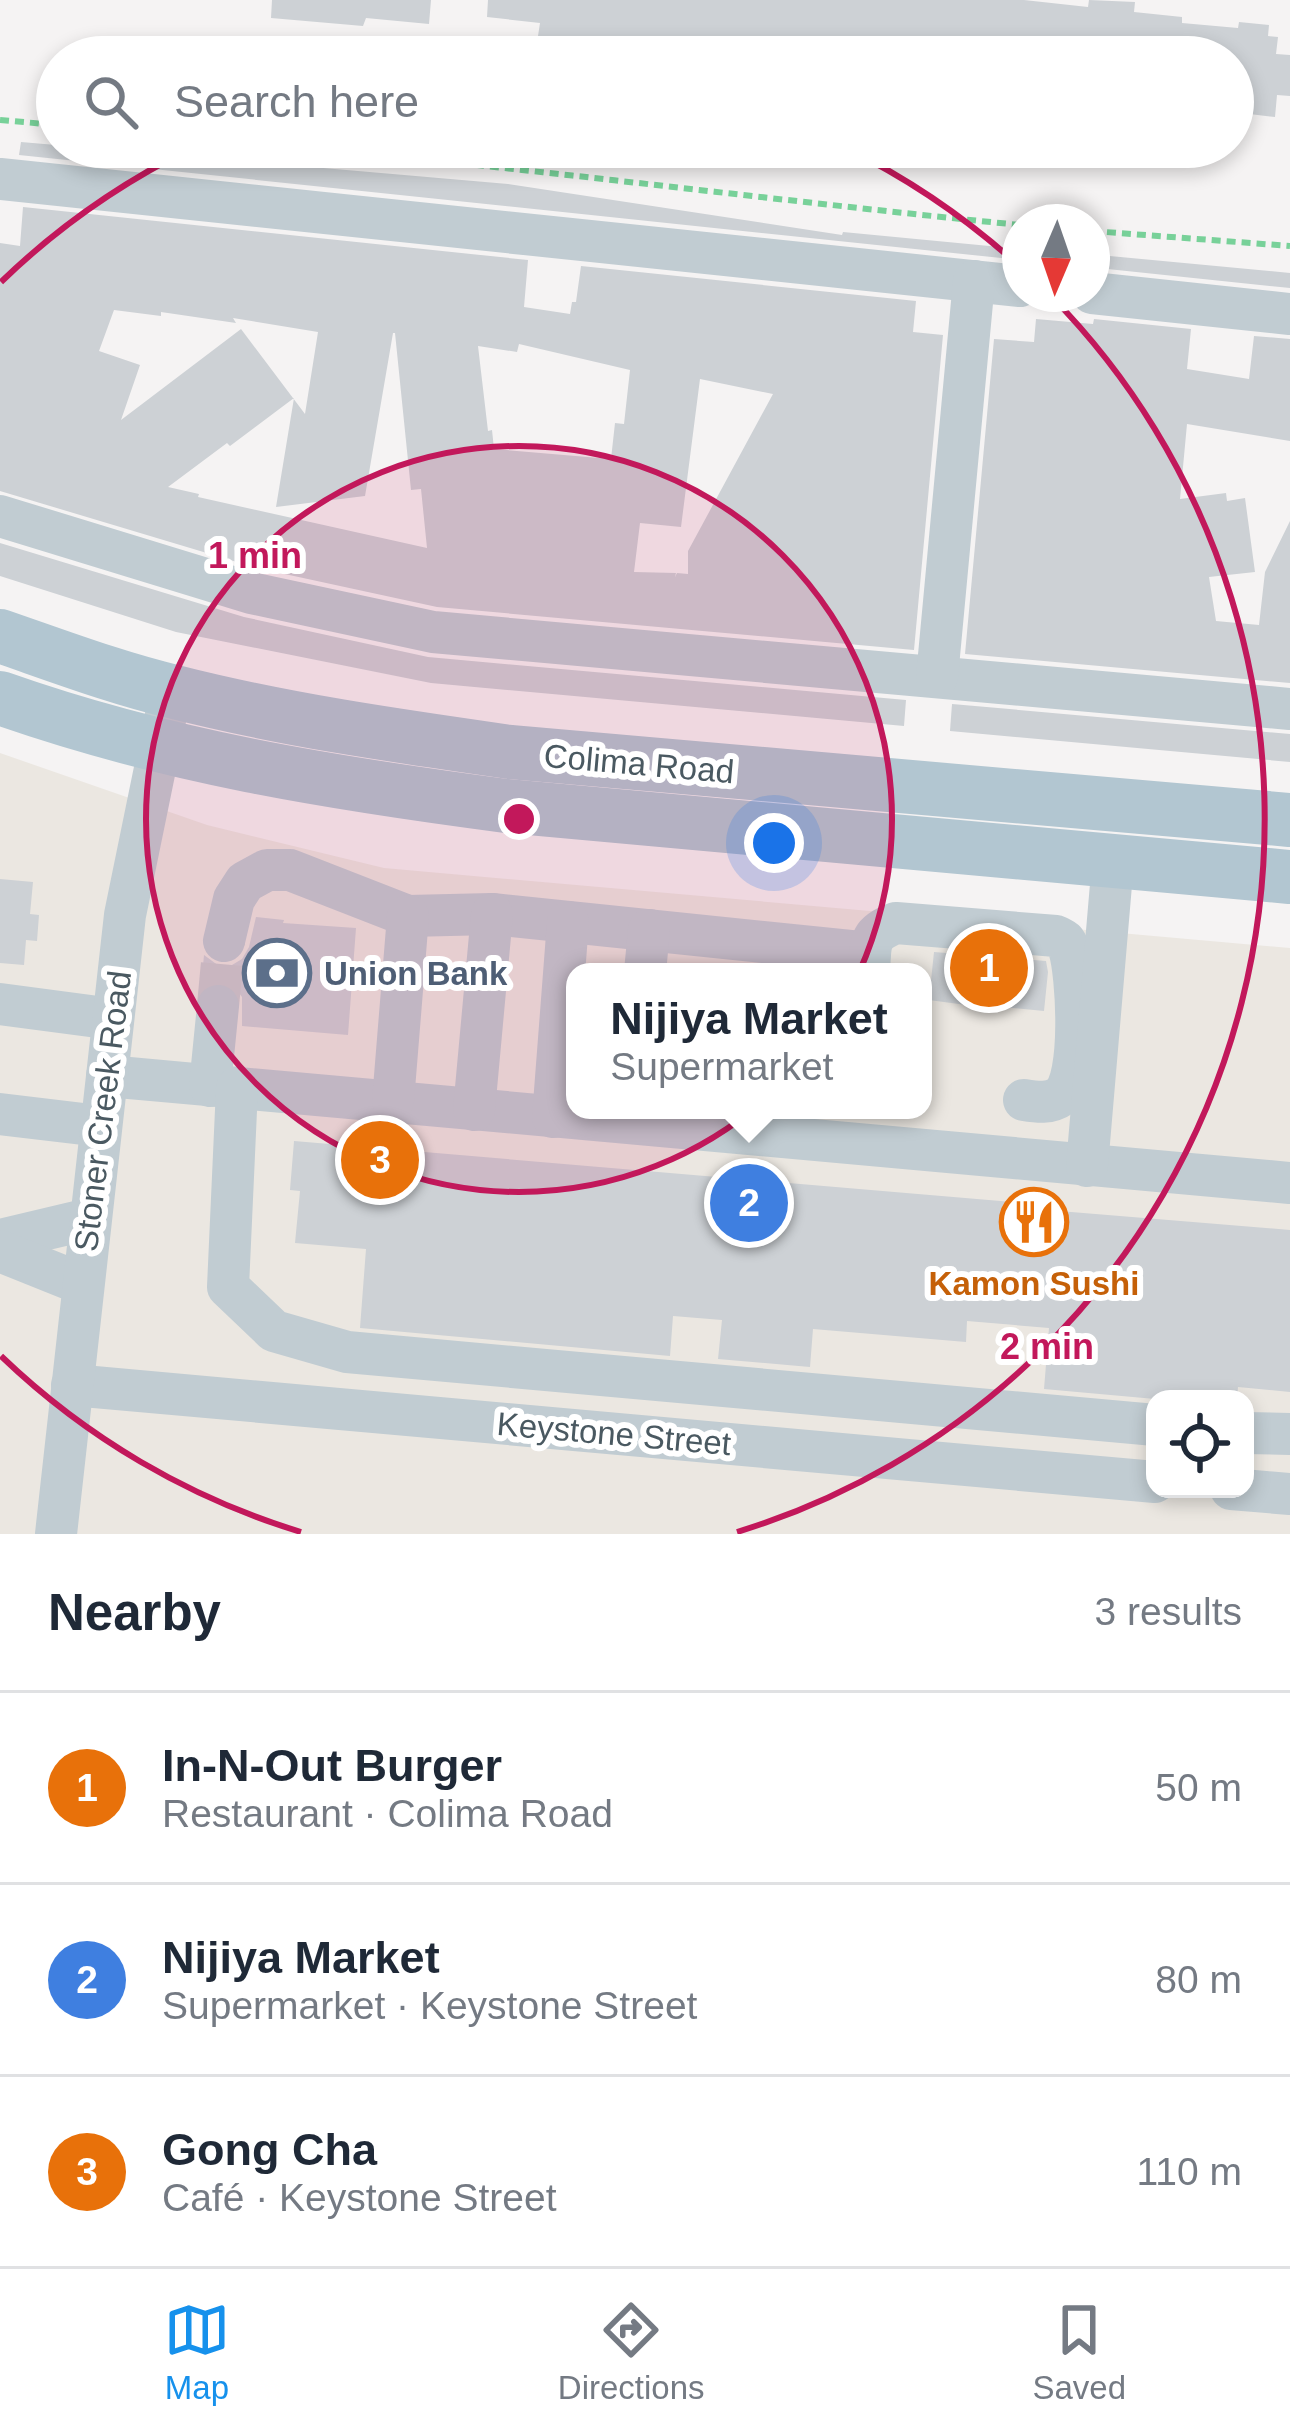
<!DOCTYPE html>
<html lang="en">
<head>
<meta charset="utf-8">
<style>
  body { margin:0; font-family:Arial,sans-serif; background:#f2f2f3; color:#1f2937 }
  .controls { position:absolute; right:36px; bottom:36px; display:grid; overflow:hidden; border-radius:24px; box-shadow:0 6px 18px #0003 }
  .controls button { width:108px; height:108px; display:grid; place-items:center; padding:0; border:0; border-bottom:3px solid #e0e1e3; background:#fff; color:#1f2937; font:60px sans-serif }
  .compass { position:absolute; left:1002px; top:204px; width:108px; height:108px; border-radius:50%; background:#fff; box-shadow:0 6px 18px #0003; rotate:182deg }
  .you { position:absolute; left:774px; top:843px; width:42px; height:42px; margin:-30px; border:9px solid #fff; border-radius:50%; background:#1a73e8; box-shadow:0 0 0 18px #1a73e833 }
  .badge { display:grid; place-items:center; width:78px; height:78px; border-radius:50%; background:#1691ec; color:#fff; font-size:39px; font-weight:700 }
  .pin { position:absolute; translate:-50% -50%; border:6px solid #fff; box-shadow:0 3px 12px #0006 }
  .popup { position:absolute; left:566px; top:963px; width:366px; height:156px; box-sizing:border-box; display:grid; place-content:center; border-radius:24px; background:#fff; filter:drop-shadow(0 3px 9px #0005); font-size:39px; white-space:nowrap; color:#747a83 }
  .popup b { font-size:45px; color:#1f2937 }
  .popup::after { content:''; position:absolute; left:50%; top:100%; margin-left:-24px; border:24px solid transparent; border-top-color:#fff }
  .list { margin:0; padding:0; list-style:none }
  h2 { display:flex; justify-content:space-between; align-items:center; height:156px; margin:0; padding:0 48px; font-size:51px }
  h2 small { font-size:39px; font-weight:400; color:#747a83 }
  .list li { display:grid; grid-template-columns:78px 1fr auto; gap:36px; align-items:center; box-sizing:border-box; height:192px; padding:0 48px; border-top:3px solid #e0e1e3 }
  .list b { display:block; font-size:45px; white-space:nowrap }
  .list p { margin:0; font-size:39px; white-space:nowrap; color:#747a83 }
  .list em { font-size:39px; font-style:normal; color:#747a83 }
  .icon { flex:none; width:66px; height:66px; fill:none; stroke:currentColor; stroke-width:2; stroke-linecap:round; stroke-linejoin:round }
  .map { position:relative; flex:none; width:1290px; height:1534px; overflow:hidden }
  .search { position:absolute; background:#fff; box-shadow:0 6px 18px #0003; left:36px; right:36px; top:36px; height:132px; display:flex; align-items:center; gap:30px; box-sizing:border-box; padding:0 42px; border-radius:66px; color:#747a83; font-size:45px }
  .sheet { height:732px; background:#fff }
  nav { display:flex; justify-content:space-around; align-items:center; box-sizing:border-box; height:168px; border-top:3px solid #e0e1e3; background:#fff; font-size:33px; color:#747a83 }
  nav a { display:grid; justify-items:center; gap:6px }
  nav .on { color:#1691ec }
  .map>svg:first-child { display:block }
  .commercial { fill:#ebe7e1; fill-rule:evenodd }
  .building { fill:#cdd1d5; fill-rule:evenodd }
  .lines { fill:none; stroke-linecap:round; stroke-linejoin:round }
  .minor-tunnel { stroke:#caccce; stroke-width:42; stroke-dasharray:42 21; stroke-linecap:butt }
  .path { stroke:#78d199; stroke-width:6; stroke-dasharray:9 6; stroke-linecap:butt }
  .minor { stroke:#c1ccd2; stroke-width:42 }
  .major { stroke:#b2c6d1; stroke-width:54 }
  .ring { fill:none; stroke:#c2185b; stroke-width:6 }
  .labels { text-anchor:middle; stroke-width:12; stroke-linejoin:round; paint-order:stroke }
  .street-label { font-size:33px; fill:#4a5961; stroke:#fff }
  .service-label { font-size:33px; font-weight:bold; fill:#4e5e75; stroke:#fff; text-anchor:start }
  .food-label { font-size:33px; font-weight:bold; fill:#c56008; stroke:#fff }
  .centre { fill:#c2185b; stroke:#fff; stroke-width:6 }
  .ring-label { font-size:36px; text-anchor:middle; font-weight:bold; fill:#c2185b; stroke:#fff; stroke-width:12; stroke-linejoin:round; paint-order:stroke }
</style>
</head>
<body>
<div class="map">
<svg width="1290" height="1534" viewBox="0 0 1290 1534">
  <rect width="100%" height="100%" fill="#f5f3f3"/>
  <!-- commercial -->
  <path class="commercial" d="M 0,753 L 207,825 L 384,868 L 1290,948 L 1290,1534 L 0,1534 ZM 575,972 L 923,972 L 923,1110 L 575,1110 ZM 1155,1399 L 1245,1399 L 1245,1489 L 1155,1489 Z"/>
  <!-- building -->
  <g class="building">
    <path d="M 272,0 L 431,0 L 429,24 L 366,18 L 363,26 L 271,18 Z"/>
    <path d="M 488,0 L 1024,0 L 1088,7 L 1089,0 L 1135,2 L 1134,12 L 1182,17 L 1182,23 L 1238,28 L 1239,22 L 1269,25 L 1268,36 L 1278,37 L 1276,54 L 1290,55 L 1290,96 L 1277,95 L 1275,117 L 1233,112 L 1233,57 L 901,57 L 695,42 L 694,46 L 664,43 L 663,50 L 617,46 L 618,42 L 538,36 L 540,23 L 487,17 Z"/>
    <path d="M 21,142 L 508,184 L 842,235 L 843,232 L 1020,249 L 1020,260 L 19,155 Z"/>
    <path d="M 23,207 L 528,260 L 524,307 L 570,314 L 572,302 L 576,302 L 581,266 L 916,301 L 913,332 L 943,335 L 914,650 L 437,607 L 257,568 L 0,491 L 0,243 L 20,246 ZM 114,310 L 161,316 L 161,312 L 236,323 L 233,318 L 318,332 L 305,414 L 241,329 L 121,420 L 140,365 L 99,351 ZM 393,333 L 395,333 L 411,490 L 421,489 L 427,548 L 198,497 L 199,494 L 168,487 L 227,443 L 230,446 L 294,398 L 276,507 L 365,496 ZM 519,344 L 630,370 L 624,424 L 615,423 L 611,459 L 494,449 L 492,430 L 488,431 L 478,346 L 517,352 ZM 700,379 L 773,394 L 688,551 L 688,574 L 677,573 L 675,577 L 676,573 L 634,572 L 640,523 L 681,527 Z"/>
    <path d="M 1099,255 L 1290,273 L 1290,288 L 1098,268 Z"/>
    <path d="M 1036,319 L 1093,324 L 1094,319 L 1191,329 L 1187,369 L 1249,379 L 1254,336 L 1290,339 L 1290,441 L 1187,424 L 1180,499 L 1226,493 L 1227,501 L 1245,498 L 1255,572 L 1209,577 L 1216,621 L 1259,625 L 1265,572 L 1290,521 L 1290,683 L 965,654 L 994,339 L 1034,342 Z"/>
    <path d="M 0,543 L 244,617 L 428,657 L 906,700 L 904,726 L 431,683 L 176,632 L 0,576 Z"/>
    <path d="M 952,704 L 1290,734 L 1290,762 L 950,731 Z"/>
    <path d="M 0,879 L 33,882 L 30,914 L 39,915 L 37,941 L 26,940 L 24,965 L 0,963 Z"/>
    <path d="M 256,917 L 284,920 L 283,923 L 356,928 L 348,1035 L 242,1026 L 242,997 L 234,986 L 219,981 L 209,982 L 201,988 L 204,955 L 219,966 L 232,965 L 242,959 L 249,947 Z"/>
    <path d="M 934,952 L 1046,961 L 1048,972 L 1044,1011 L 1003,1007 L 1003,1010 L 929,1000 Z"/>
    <path d="M 294,1141 L 1059,1206 L 1059,1211 L 1290,1230 L 1290,1392 L 1238,1387 L 1237,1399 L 1155,1399 L 1044,1389 L 1049,1328 L 967,1321 L 966,1342 L 813,1329 L 810,1367 L 718,1359 L 722,1320 L 673,1316 L 670,1356 L 360,1328 L 366,1249 L 295,1243 L 300,1191 L 290,1190 Z"/>
  </g>
  <g class="lines">
    <!-- minor-tunnel -->
    <path class="minor-tunnel" d="M 218,1006 L 224,941"/>
    <!-- path -->
    <g class="path">
      <path d="M 0,120 L 57,125"/>
      <path d="M 296,147 C 538,169 778,201 1020,225"/>
      <path d="M 1092,231 L 1290,246"/>
    </g>
    <!-- minor -->
    <g class="minor">
      <path d="M 0,179 L 1020,286"/>
      <path d="M 1092,293 L 1290,314"/>
      <path d="M 0,516 L 251,593 L 433,632 L 1290,709"/>
      <path d="M 937,677 L 974,281"/>
      <path d="M 224,941 L 234,899 L 245,882 L 267,870 L 290,870 L 408,916 L 492,914 L 870,953"/>
      <path d="M 645,972 L 649,930"/>
      <path d="M 869,972 C 871,944 867,934 896,923 L 1056,936 C 1064,940 1065,939 1069,949 C 1077,973 1083,1080 1061,1096 C 1050,1104 1037,1102 1024,1100"/>
      <path d="M 0,1004 L 113,1019"/>
      <path d="M 107,1076 L 1290,1183"/>
      <path d="M 210,1086 L 218,1006"/>
      <path d="M 237,1088 L 228,1287 L 274,1331 L 347,1352 L 1155,1425"/>
      <path d="M 393,1101 L 408,916"/>
      <path d="M 474,1110 L 492,914"/>
      <path d="M 0,1114 L 100,1126"/>
      <path d="M 553,1117 L 568,922"/>
      <path d="M 1087,1166 L 1113,861"/>
      <path d="M 0,1240 L 89,1219"/>
      <path d="M 0,1251 L 82,1284"/>
      <path d="M 72,1385 L 1155,1482"/>
      <path d="M 1245,1433 L 1290,1434"/>
      <path d="M 1231,1489 L 1290,1494"/>
      <path d="M 56,1534 L 125,915 L 166,715"/>
    </g>
    <!-- major -->
    <g class="major">
      <path d="M 0,636 C 58,656 116,678 175,692 C 285,720 398,736 510,752 L 1290,820"/>
      <path d="M 0,698 C 167,757 331,783 506,806 L 1290,877"/>
    </g>
  </g>
  <!-- distance rings -->
  <circle cx="519" cy="819" r="373" fill="#c2185b" fill-opacity=".12"/>
  <g class="ring">
    <circle cx="519" cy="819" r="373"/>
    <path d="M301 1532A746 746 0 0 1 1 1356M1 282A746 746 0 0 1 192 148M846 148A746 746 0 0 1 1018 265M1051 296A746 746 0 0 1 737 1532"/>
  </g>
  <!-- icons -->
  <defs>
    <g id="bank-ring" transform="scale(3.45)"><circle r="9.5" fill="#fff" stroke="#5c6f8a" stroke-width="1.5"/><path d="M-6-4H6V4H-6ZM0-2.3a2.3 2.3 0 1 0 0 4.6a2.3 2.3 0 1 0 0-4.6Z" fill="#5c6f8a"/></g>
    <g id="restaurant-ring" transform="scale(3.45)"><circle r="9.5" fill="#fff" stroke="#e8710a" stroke-width="1.5"/><path d="M-5-6h1v4h1v-4h1v4h1v-4h1v5L-1.5 .5V6h-2V.5L-5-1ZM5-6V6H3V1.5H1.5Q1.5-4 5-6Z" fill="#e8710a"/></g>
  </defs>
  <g fill-rule="evenodd">
    <use href="#bank-ring" x="277" y="973"/>
    <use href="#restaurant-ring" x="1034" y="1222"/>
  </g>
  <g class="labels">
    <!-- street labels -->
    <g class="street-label">
      <text transform="translate(639 763) rotate(5)" y="12">Colima Road</text>
      <text transform="translate(102 1111) rotate(-83)" y="12">Stoner Creek Road</text>
      <text transform="translate(614 1433) rotate(5)" y="12">Keystone Street</text>
    </g>
    <!-- service labels -->
    <g class="service-label">
      <text x="324" y="985">Union Bank</text>
    </g>
    <!-- food labels -->
    <g class="food-label">
      <text x="1034" y="1295">Kamon Sushi</text>
    </g>
  </g>
  <circle cx="519" cy="819" r="18" class="centre"/>
  <g class="ring-label">
    <text x="255" y="568">1 min</text>
    <text x="1047" y="1359">2 min</text>
  </g>
</svg>
<div class="controls">
<button><svg class="icon" aria-label="locate" viewBox="0 0 24 24"><circle cx="12" cy="12" r="6"/><path d="M12 2v4M12 18v4M2 12h4M18 12h4"/></svg></button>
</div>
<svg class="compass" viewBox="-18 -18 36 36"><path d="M0-13l5 13h-10z" fill="#e53935"/><path d="M0 13l5-13h-10z" fill="#747a83"/></svg>
<div class="you"></div>
<div class="pin badge" style="left:989px;top:968px;background:#e8710a">1</div>
<div class="pin badge" style="left:749px;top:1203px;background:#3f7fe0">2</div>
<div class="popup"><b>Nijiya Market</b>Supermarket</div>
<div class="pin badge" style="left:380px;top:1160px;background:#e8710a">3</div>
<div class="search"><svg class="icon" aria-label="search" viewBox="0 0 24 24"><circle cx="10" cy="10" r="6"/><path d="M15 15l6 6"/></svg>Search here</div>
</div>
<section class="sheet">
<h2>Nearby<small>3 results</small></h2>
<ul class="list">
<li><span class="badge" style="background:#e8710a">1</span><div><b>In-N-Out Burger</b><p>Restaurant · Colima Road</p></div><em>50 m</em></li>
<li><span class="badge" style="background:#3f7fe0">2</span><div><b>Nijiya Market</b><p>Supermarket · Keystone Street</p></div><em>80 m</em></li>
<li><span class="badge" style="background:#e8710a">3</span><div><b>Gong Cha</b><p>Café · Keystone Street</p></div><em>110 m</em></li>
</ul>
</section>
<nav>
<a class="on"><svg class="icon" aria-label="map" viewBox="0 0 24 24"><path d="M3 6l6-2 6 2 6-2v14l-6 2-6-2-6 2zM9 4v14M15 6v14"/></svg>Map</a>
<a><svg class="icon" aria-label="directions" viewBox="0 0 24 24"><path d="M12 3l9 9-9 9-9-9zM9 14v-3h6M13 9l2 2-2 2"/></svg>Directions</a>
<a><svg class="icon" aria-label="saved" viewBox="0 0 24 24"><path d="M7 4h10v16l-5-4-5 4z"/></svg>Saved</a>
</nav>
</body>
</html>
